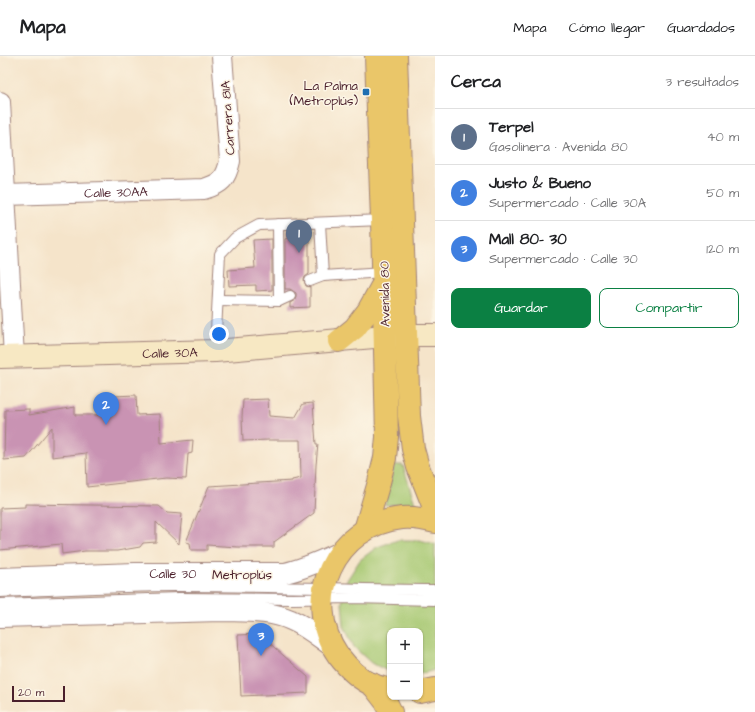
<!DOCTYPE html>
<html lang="es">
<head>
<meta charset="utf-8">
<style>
  body { margin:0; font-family:"Architects Daughter",sans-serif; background:#f2f2f2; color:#202124 }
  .controls { position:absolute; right:12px; bottom:12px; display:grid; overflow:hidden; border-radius:8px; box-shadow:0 1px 3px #0004 }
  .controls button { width:36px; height:36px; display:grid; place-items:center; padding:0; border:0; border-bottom:1px solid #e0e0e0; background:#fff; color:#202124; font:20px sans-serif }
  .scale { position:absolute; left:12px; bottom:10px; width:53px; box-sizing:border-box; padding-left:4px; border:2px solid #4a1f2b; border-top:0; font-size:11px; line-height:14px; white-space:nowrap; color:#4a1f2b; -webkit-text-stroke:3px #fcf5e5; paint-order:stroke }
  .you { position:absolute; left:219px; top:278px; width:14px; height:14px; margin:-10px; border:3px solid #fff; border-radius:50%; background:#1a73e8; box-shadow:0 0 0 6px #1a73e833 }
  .badge { display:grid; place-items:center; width:26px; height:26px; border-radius:50%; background:#0b8043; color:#fff; font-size:13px; font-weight:700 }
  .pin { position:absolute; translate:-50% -33px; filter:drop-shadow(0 1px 2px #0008) }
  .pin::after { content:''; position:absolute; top:21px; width:14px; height:12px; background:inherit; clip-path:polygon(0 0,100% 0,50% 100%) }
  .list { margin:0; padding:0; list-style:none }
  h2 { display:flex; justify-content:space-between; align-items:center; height:52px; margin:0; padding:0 16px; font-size:17px }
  h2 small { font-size:13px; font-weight:400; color:#757577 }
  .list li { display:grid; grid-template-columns:26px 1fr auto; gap:12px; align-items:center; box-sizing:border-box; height:56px; padding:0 16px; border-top:1px solid #e0e0e0 }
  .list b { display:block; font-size:15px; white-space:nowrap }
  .list p { margin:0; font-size:13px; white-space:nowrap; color:#757577 }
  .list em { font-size:13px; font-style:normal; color:#757577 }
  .actions { display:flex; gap:8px; padding:12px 16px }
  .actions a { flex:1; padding:9px 0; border:1px solid #0b8043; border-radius:8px; text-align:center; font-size:14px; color:#0b8043 }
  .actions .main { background:#0b8043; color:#fff }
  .map { position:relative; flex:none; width:435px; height:656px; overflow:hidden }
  header { display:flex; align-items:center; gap:24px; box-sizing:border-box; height:56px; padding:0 20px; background:#fff; border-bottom:1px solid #e0e0e0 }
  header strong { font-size:19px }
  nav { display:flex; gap:22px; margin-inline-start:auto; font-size:14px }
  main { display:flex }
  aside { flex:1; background:#fff }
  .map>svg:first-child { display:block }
  .green { fill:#a5c770; stroke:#78734e }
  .building { fill:#c993b3 }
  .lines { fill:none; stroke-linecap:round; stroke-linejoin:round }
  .lane-casing { stroke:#a0827a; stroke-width:12 }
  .street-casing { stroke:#a0827a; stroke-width:22 }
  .secondary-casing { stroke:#a0827a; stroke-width:24 }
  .primary-casing { stroke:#a0827a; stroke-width:24 }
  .lane { stroke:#fff; stroke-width:10 }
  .street { stroke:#fff; stroke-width:20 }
  .secondary { stroke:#f7e8c3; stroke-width:22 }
  .primary { stroke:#eac669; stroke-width:22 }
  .poi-dot { fill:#1f6fb2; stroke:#fcf5e5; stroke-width:1.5 }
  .labels { text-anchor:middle; stroke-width:3; stroke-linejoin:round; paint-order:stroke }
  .poi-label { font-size:13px; fill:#4a1f2b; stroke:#fcf5e5; text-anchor:end }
  .street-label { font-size:13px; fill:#4a1f2b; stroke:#fcf5e5 }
</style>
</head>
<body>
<header>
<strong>Mapa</strong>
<nav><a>Mapa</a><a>Cómo llegar</a><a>Guardados</a></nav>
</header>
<main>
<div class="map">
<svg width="435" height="656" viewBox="0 0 435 656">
  <rect width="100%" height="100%" fill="#fcf5e5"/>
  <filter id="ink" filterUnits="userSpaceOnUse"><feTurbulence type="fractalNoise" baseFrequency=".025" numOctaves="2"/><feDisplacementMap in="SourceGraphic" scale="8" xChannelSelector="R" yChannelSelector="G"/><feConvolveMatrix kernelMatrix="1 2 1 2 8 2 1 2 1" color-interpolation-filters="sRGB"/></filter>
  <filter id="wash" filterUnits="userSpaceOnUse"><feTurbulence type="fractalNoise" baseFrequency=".012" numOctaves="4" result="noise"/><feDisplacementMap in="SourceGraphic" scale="16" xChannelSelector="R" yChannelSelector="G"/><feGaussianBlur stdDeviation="0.9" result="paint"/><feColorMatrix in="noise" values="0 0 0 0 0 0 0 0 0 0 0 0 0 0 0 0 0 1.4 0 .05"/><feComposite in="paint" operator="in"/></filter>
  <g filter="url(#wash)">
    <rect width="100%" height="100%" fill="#f5e4ca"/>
    <!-- green -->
    <g class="green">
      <path d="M 394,409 L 403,409 L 415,448 L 385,449 Z"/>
      <path d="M 398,484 L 420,484 L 435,488 L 435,614 L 420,618 L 420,575 L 390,575 L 390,616 L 371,607 L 354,591 L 344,570 L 342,547 L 347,524 L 360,504 L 377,491 Z"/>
    </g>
    <g id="blocks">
      <!-- building -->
      <g class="building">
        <path d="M 309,173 L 309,218 L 305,221 L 304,224 L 306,230 L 310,231 L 310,251 L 290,252 L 290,247 L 295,244 L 296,240 L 296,237 L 290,233 L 285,233 L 285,183 L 288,182 L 288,174 Z"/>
        <path d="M 272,183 L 272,234 L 256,235 L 256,229 L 229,230 L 228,214 L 255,212 L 253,184 Z"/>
        <path d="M 136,339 L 137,359 L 160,358 L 161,387 L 193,384 L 192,397 L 188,398 L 186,423 L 166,422 L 87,431 L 86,397 L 52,401 L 52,371 L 26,402 L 4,404 L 5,354 L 29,353 L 29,359 L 75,351 L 75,359 L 113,359 L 113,340 Z"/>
        <path d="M 268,343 L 269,360 L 295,362 L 303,348 L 313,347 L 316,388 L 318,388 L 316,409 L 314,457 L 274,486 L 274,491 L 238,491 L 207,489 L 207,494 L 191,494 L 190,487 L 186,486 L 209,430 L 292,425 L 292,424 L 301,422 L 300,384 L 269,384 L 243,385 L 242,361 L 243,344 Z"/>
        <path d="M 25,448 L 159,450 L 167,457 L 182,458 L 179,488 L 156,466 L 156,486 L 143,487 L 140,491 L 117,495 L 85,495 L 62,498 L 61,488 L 0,494 L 0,452 L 25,451 Z"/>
        <path d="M 259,578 L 308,621 L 308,637 L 241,640 L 238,579 Z"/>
      </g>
    </g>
  </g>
  <g filter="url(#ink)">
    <use href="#blocks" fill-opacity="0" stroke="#a0827a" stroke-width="1"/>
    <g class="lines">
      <!-- lane casing -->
      <g class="lane-casing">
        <g id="lane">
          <path d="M 320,167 L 323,220"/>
          <path d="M 278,168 L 279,245"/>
          <path d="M 310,225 L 323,220 L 384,216"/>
          <path d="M 218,244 L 279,245 L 290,240"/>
          <path d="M 215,295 L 220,198 L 235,182 L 259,169 L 382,164"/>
          <path d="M 0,536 C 58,534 117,530 175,530 C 262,530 348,533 435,534"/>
          <path d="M 0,548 L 179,542 L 293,543 L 354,542 L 435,544"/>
        </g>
      </g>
      <!-- street casing -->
      <g class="street-casing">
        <g id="street">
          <path d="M 0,46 L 14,301"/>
          <path id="s1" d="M 5,139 L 204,133 C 221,128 226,123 230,105 L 222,0"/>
          <path id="s2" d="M 0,522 L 135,517 L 285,517 C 304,513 323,504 341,496"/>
          <path d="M 0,561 L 220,555 C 243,556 270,554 291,564 C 306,570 320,582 333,591"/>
        </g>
      </g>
      <!-- secondary casing -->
      <g class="secondary-casing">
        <g id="secondary">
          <path id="s3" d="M 0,301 L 215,295 L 385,280 L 406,279 L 435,279"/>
        </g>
      </g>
      <!-- primary casing -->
      <g class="primary-casing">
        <g id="primary">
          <path d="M 396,0 L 409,360 L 413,393 L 418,411 L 435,454"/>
          <path d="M 339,285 L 355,272 L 368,255 L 383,228"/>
          <path d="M 365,474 L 379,426 L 385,402 L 387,381 L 382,164 L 376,0"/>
          <path d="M 372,628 L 386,646 L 391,656"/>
          <path d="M 390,634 C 384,632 378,631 373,629 C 359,623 347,611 338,599 C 300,544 335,469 402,462 C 413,461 424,463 435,466"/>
          <path d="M 420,636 L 435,633"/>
        </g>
      </g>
      <!-- lane -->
      <use href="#lane" class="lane"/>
      <!-- street -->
      <use href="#street" class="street"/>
      <!-- secondary -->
      <use href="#secondary" class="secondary"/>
      <!-- primary -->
      <use href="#primary" class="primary"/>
    </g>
  </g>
  <!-- markers -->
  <rect class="poi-dot" x="362" y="32" width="8" height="8" rx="2"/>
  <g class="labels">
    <!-- poi labels -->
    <g class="poi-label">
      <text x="358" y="34">La Palma<tspan x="358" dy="15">(Metroplús)</tspan></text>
    </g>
    <!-- street labels -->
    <g class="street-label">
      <text transform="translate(227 62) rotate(-94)" y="5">Carrera 81A</text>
      <text dy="5" stroke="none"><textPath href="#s1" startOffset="111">Calle 30AA</textPath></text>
      <text transform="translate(384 238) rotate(-91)" y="5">Avenida 80</text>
      <text dy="5" stroke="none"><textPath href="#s3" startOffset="170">Calle 30A</textPath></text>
      <text dy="5" stroke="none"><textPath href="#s2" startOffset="173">Calle 30</textPath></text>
      <text x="242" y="523">Metroplús</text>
    </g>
  </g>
</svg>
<div class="controls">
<button>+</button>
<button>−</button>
</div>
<div class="scale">20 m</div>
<div class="you"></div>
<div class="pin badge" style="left:299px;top:197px;background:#5c6f8a">1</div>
<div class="pin badge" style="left:106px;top:369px;background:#3f7fe0">2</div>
<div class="pin badge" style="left:261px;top:600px;background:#3f7fe0">3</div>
</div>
<aside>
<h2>Cerca<small>3 resultados</small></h2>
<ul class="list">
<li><span class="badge" style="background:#5c6f8a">1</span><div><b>Terpel</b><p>Gasolinera · Avenida 80</p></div><em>40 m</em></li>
<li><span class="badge" style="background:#3f7fe0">2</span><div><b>Justo &amp; Bueno</b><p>Supermercado · Calle 30A</p></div><em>50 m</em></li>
<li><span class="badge" style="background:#3f7fe0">3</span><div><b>Mall 80- 30</b><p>Supermercado · Calle 30</p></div><em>120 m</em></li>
</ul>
<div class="actions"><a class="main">Guardar</a><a>Compartir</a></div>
</aside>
</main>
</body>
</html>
